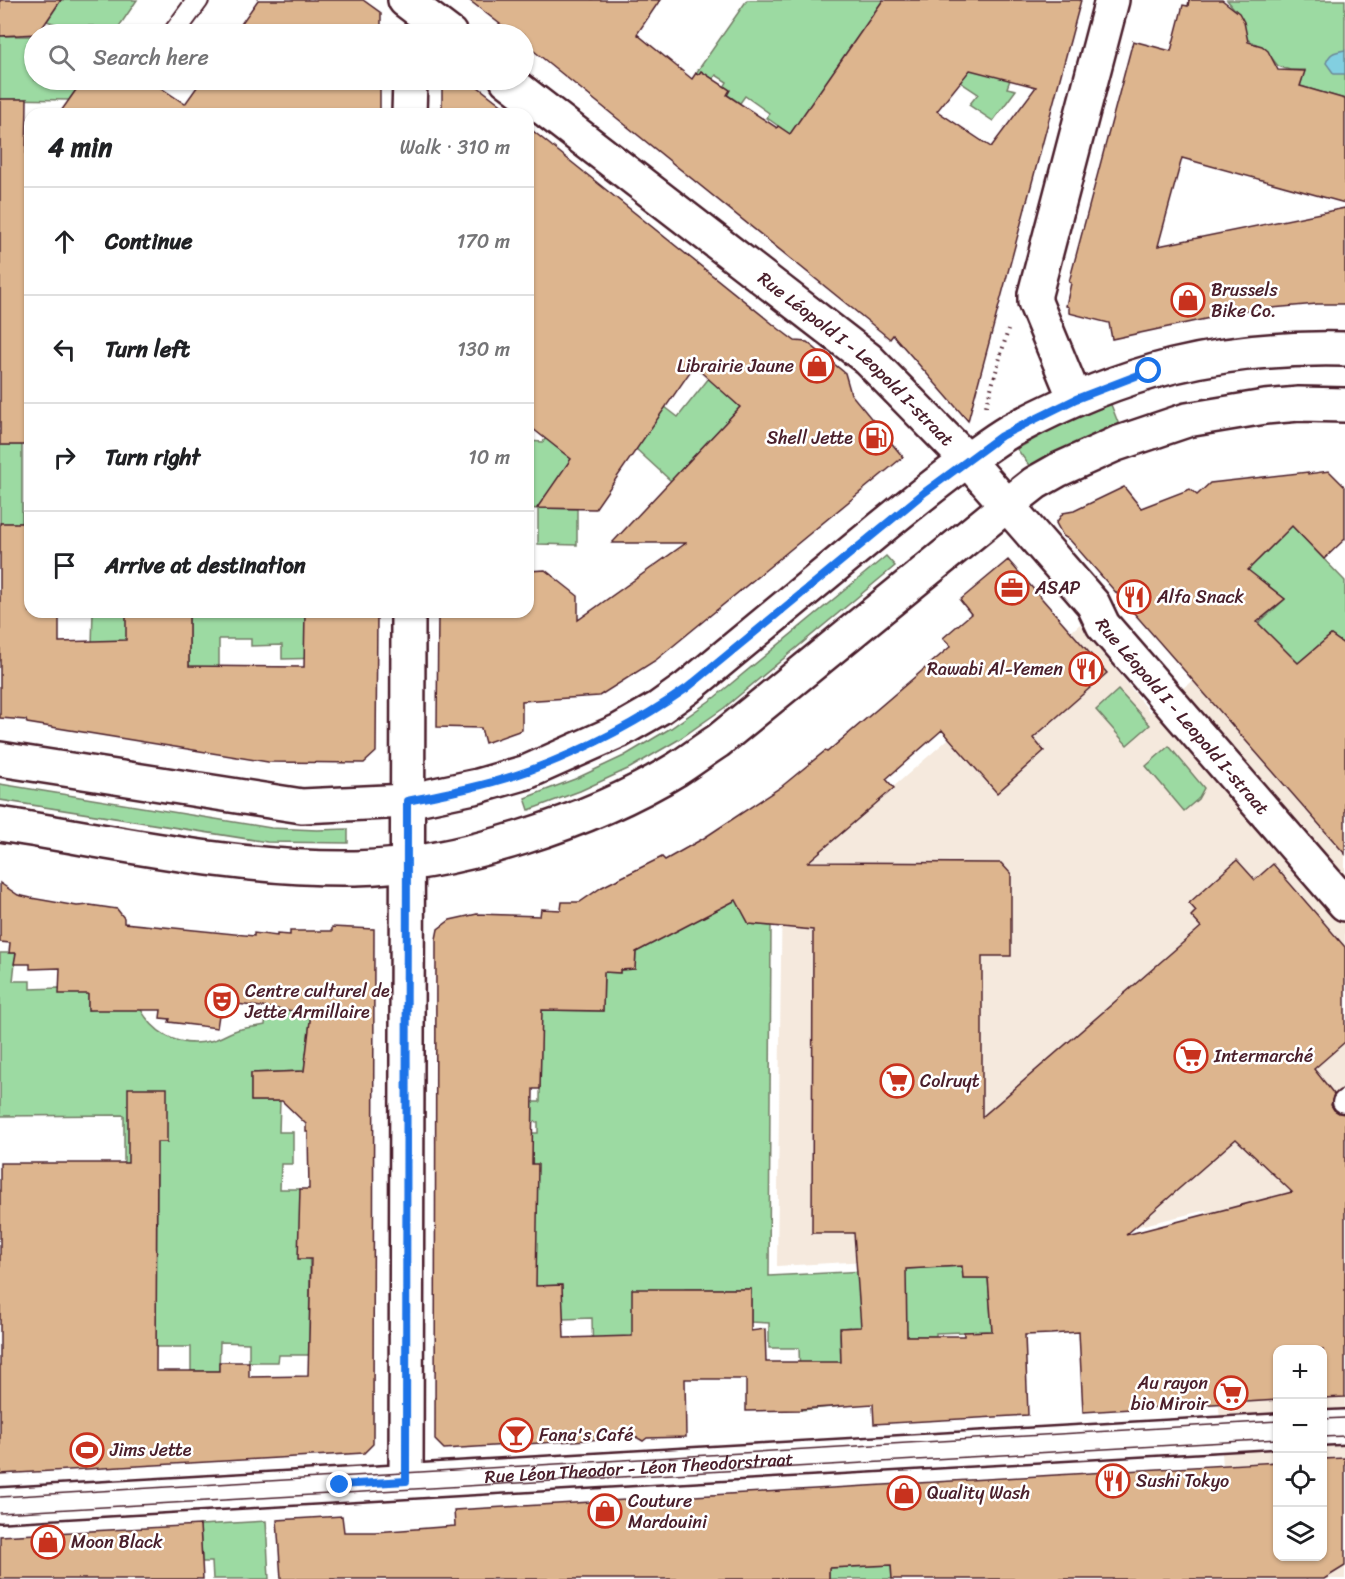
<!DOCTYPE html>
<html lang="en">
<head>
<meta charset="utf-8">
<style>
  body { margin:0; font-family:Sriracha,sans-serif; background:#f6f6f6; color:#202124 }
  .controls { position:absolute; right:18px; bottom:18px; display:grid; overflow:hidden; border-radius:12px; box-shadow:0 2px 4px #0004 }
  .controls button { width:54px; height:54px; display:grid; place-items:center; padding:0; border:0; border-bottom:2px solid #e0e0e0; background:#fff; color:#202124; font:30px sans-serif }
  .stop { position:absolute; width:18px; height:18px; margin:-14px; border:4px solid #1a73e8; border-radius:50%; background:#fff }
  .stop.end { background:#1a73e8; border-color:#fff; box-shadow:0 2px 6px #0008 }
  .list { margin:0; padding:0; list-style:none }
  h2 { display:flex; justify-content:space-between; align-items:center; height:78px; margin:0; padding:0 24px; font-size:26px }
  h2 small { font-size:20px; font-weight:400; color:#757577 }
  .list li { display:grid; grid-template-columns:39px 1fr auto; gap:18px; align-items:center; box-sizing:border-box; height:108px; padding:0 24px; border-top:2px solid #e0e0e0 }
  .list b { display:block; font-size:22px; white-space:nowrap }
  .list em { font-size:20px; font-style:normal; color:#757577 }
  .icon { flex:none; width:33px; height:33px; fill:none; stroke:currentColor; stroke-width:2; stroke-linecap:round; stroke-linejoin:round }
  .map { position:relative; flex:none; width:1345px; height:1579px; overflow:hidden }
  .search { position:absolute; background:#fff; box-shadow:0 2px 4px #0004; left:24px; top:24px; width:510px; height:66px; display:flex; align-items:center; gap:15px; box-sizing:border-box; padding:0 21px; border-radius:33px; color:#757577; font-size:22px }
  .panel { position:absolute; background:#fff; box-shadow:0 2px 4px #0004; left:24px; top:108px; width:510px; height:510px; border-radius:18px }
  .map>svg:first-child { display:block }
  .built { fill:#f5e9dd; fill-rule:evenodd }
  .green { fill:#9cdaa2; stroke:#737c66; stroke-width:1.5 }
  .water { fill:#82cfe0; stroke:#6c8998; stroke-width:1.5 }
  .building { fill:#ddb58e; stroke:#4a1f2b; stroke-width:1.5; fill-rule:evenodd }
  .lines { fill:none; stroke-linecap:round; stroke-linejoin:round }
  .service-casing { stroke:#4a1f2b; stroke-width:24 }
  .minor-casing { stroke:#4a1f2b; stroke-width:38 }
  .primary-casing { stroke:#4a1f2b; stroke-width:38 }
  .path { stroke:#4a1f2b; stroke-width:4; stroke-dasharray:1.5 4.5; stroke-linecap:butt }
  .service { stroke:#fff; stroke-width:20 }
  .minor { stroke:#fff; stroke-width:33 }
  .primary { stroke:#fff; stroke-width:33 }
  .tram { stroke:#4a1f2b; stroke-width:1.5 }
  .route { stroke:#1a73e8; stroke-width:8 }
  .labels { text-anchor:middle; stroke-width:5; stroke-linejoin:round; paint-order:stroke }
  .poi-label { font-size:18px; fill:#4a1f2b; stroke:#fff; text-anchor:start }
  .street-label { font-size:18px; fill:#4a1f2b; stroke:#fff }
</style>
</head>
<body>
<div class="map">
<svg width="1345" height="1579" viewBox="0 0 1345 1579">
  <rect width="100%" height="100%" fill="#fff"/>
  <filter id="ink" filterUnits="userSpaceOnUse"><feTurbulence type="fractalNoise" baseFrequency=".0167" numOctaves="2"/><feDisplacementMap in="SourceGraphic" scale="12" xChannelSelector="R" yChannelSelector="G"/><feConvolveMatrix kernelMatrix="1 2 1 2 8 2 1 2 1" color-interpolation-filters="sRGB"/></filter>
  <g filter="url(#ink)">
    <!-- built -->
    <path class="built" d="M 1310,582 L 1345,615 L 1345,1579 L 1274,1579 L 1227,1528 L 1206,1210 L 1031,1252 L 777,1266 L 782,884 L 1080,624 L 1150,712 L 1187,685 ZM 1278,1350 L 1322,1350 L 1322,1556 L 1278,1556 Z"/>
    <!-- green -->
    <g class="green">
      <path d="M 61,0 L 137,0 L 114,34 L 85,34 L 89,34 L 93,26 L 68,26 L 67,28 L 47,21 Z"/>
      <path d="M 747,0 L 883,0 L 790,134 L 767,118 L 769,113 L 745,96 L 740,103 L 722,91 L 727,82 L 716,75 L 713,79 L 701,71 L 699,74 L 696,73 Z"/>
      <path d="M 1227,0 L 1345,0 L 1345,99 L 1300,86 L 1305,70 L 1290,70 L 1278,66 L 1265,49 L 1248,40 L 1236,11 Z"/>
      <path d="M 0,36 L 34,36 L 34,80 L 83,80 L 69,100 L 0,99 Z"/>
      <path d="M 920,40 L 1010,80 L 1007,88 L 1016,90 L 993,121 L 969,105 L 978,94 L 954,78 Z"/>
      <path d="M 709,378 L 740,407 L 671,481 L 636,449 L 665,407 L 678,417 Z"/>
      <path d="M 1110,402 L 1119,425 L 1073,445 L 1031,468 L 1017,449 L 1061,424 Z"/>
      <path d="M 561,417 L 571,459 L 538,508 L 577,509 L 577,545 L 538,544 L 538,509 L 528,508 L 528,441 L 543,442 Z"/>
      <rect x="0" y="445" width="22" height="78"/>
      <path d="M 1292,526 L 1345,581 L 1345,645 L 1331,635 L 1298,663 L 1253,628 L 1285,599 L 1262,581 L 1225,612 L 1239,562 L 1258,560 Z"/>
      <path d="M 886,556 L 895,566 L 724,708 L 678,740 L 630,768 L 580,791 L 529,810 L 525,798 L 575,779 L 624,756 L 671,728 L 715,697 Z"/>
      <path d="M 93,612 L 126,612 L 158,637 L 92,645 Z"/>
      <path d="M 189,612 L 305,612 L 327,658 L 282,659 L 282,645 L 251,646 L 251,639 L 219,639 L 219,667 L 189,666 Z"/>
      <path d="M 1118,690 L 1150,725 L 1127,745 L 1096,710 Z"/>
      <path d="M 1169,746 L 1204,788 L 1198,799 L 1184,811 L 1146,766 Z"/>
      <path d="M 0,784 L 271,828 L 317,830 L 348,829 L 348,843 L 267,842 L 0,800 Z"/>
      <path d="M 736,900 L 749,924 L 771,926 L 769,1276 L 962,1266 L 963,1278 L 988,1278 L 992,1331 L 936,1333 L 936,1336 L 907,1336 L 907,1330 L 853,1331 L 850,1327 L 842,1328 L 840,1333 L 842,1406 L 801,1410 L 799,1348 L 769,1348 L 769,1323 L 751,1322 L 751,1289 L 685,1289 L 633,1361 L 593,1363 L 592,1318 L 563,1319 L 561,1285 L 536,1286 L 532,1148 L 532,1133 L 538,1133 L 538,1122 L 529,1121 L 530,1102 L 540,1102 L 541,1010 L 603,1011 L 604,972 L 620,973 L 620,970 L 635,969 L 636,952 Z"/>
      <path d="M 0,953 L 16,953 L 13,981 L 30,981 L 30,989 L 59,988 L 88,994 L 88,1010 L 137,1002 C 151,1032 176,1049 210,1041 C 221,1039 230,1031 241,1029 C 249,1027 257,1027 265,1025 L 268,993 L 313,996 L 304,1071 L 251,1073 L 251,1101 L 280,1101 L 279,1132 L 293,1132 L 293,1164 L 281,1164 L 280,1189 L 300,1189 L 309,1244 L 310,1270 L 309,1355 L 279,1355 L 278,1362 L 249,1362 L 249,1343 L 220,1342 L 219,1371 L 191,1371 L 191,1347 L 156,1347 L 157,1163 L 124,1163 L 124,1115 L 0,1116 Z"/>
      <path d="M 266,1521 L 269,1579 L 213,1579 L 212,1562 L 202,1562 L 200,1525 Z"/>
      <path d="M 891,1565 L 892,1579 L 829,1579 L 829,1568 Z"/>
    </g>
    <!-- water -->
    <path class="water" d="M 1345,50 L 1345,74 L 1334,74 L 1326,63 C 1330,52 1335,52 1345,50 Z"/>
    <!-- building -->
    <g class="building">
      <path d="M 0,0 L 61,0 L 38,34 L 0,36 Z"/>
      <path d="M 258,0 L 363,0 L 381,13 L 381,34 L 234,34 Z"/>
      <path d="M 469,0 L 660,0 L 637,34 L 692,79 L 696,73 L 699,74 L 701,71 L 730,90 L 727,95 L 777,128 L 778,126 L 790,134 L 883,0 L 1081,0 L 968,421 L 893,335 L 890,339 L 524,43 L 524,34 L 513,34 ZM 970,70 L 1036,87 L 991,147 L 937,111 Z"/>
      <path d="M 1189,0 L 1222,0 L 1239,13 L 1244,22 L 1248,42 L 1262,46 L 1268,51 L 1278,70 L 1305,71 L 1300,86 L 1345,99 L 1345,203 L 1182,158 L 1158,246 L 1345,208 L 1345,304 L 1317,304 L 1247,310 L 1112,339 L 1109,323 L 1069,313 L 1069,307 L 1066,306 L 1071,283 L 1069,282 L 1133,41 L 1171,51 L 1183,5 L 1188,6 Z"/>
      <path d="M 83,80 L 149,80 L 185,104 L 202,80 L 380,80 L 380,114 L 59,114 Z"/>
      <path d="M 442,80 L 469,80 L 513,114 L 442,114 Z"/>
      <path d="M 0,99 L 27,99 L 26,161 L 30,155 L 30,445 L 0,445 Z"/>
      <path d="M 528,127 L 779,329 L 795,341 L 807,342 L 845,373 L 851,394 L 903,457 L 656,660 L 599,696 L 522,701 L 522,730 L 485,743 L 481,728 L 437,727 L 438,612 L 528,612 L 528,571 L 545,570 L 578,596 L 578,620 L 686,543 L 612,543 L 740,407 L 694,366 L 595,509 L 537,508 L 571,459 L 528,425 Z"/>
      <path d="M 1329,471 L 1345,487 L 1345,539 L 1324,559 L 1292,526 L 1248,570 L 1285,599 L 1257,622 L 1298,663 L 1331,635 L 1345,645 L 1345,854 L 1070,540 L 1063,536 L 1056,523 L 1063,513 L 1074,511 L 1124,487 L 1141,508 L 1190,489 L 1197,495 L 1210,483 L 1308,472 L 1308,474 Z"/>
      <path d="M 0,523 L 30,523 L 30,612 L 59,612 L 59,642 L 126,640 L 126,612 L 189,612 L 189,666 L 304,667 L 305,612 L 377,612 L 376,752 L 364,763 L 268,762 L 27,723 L 26,720 L 0,718 Z"/>
      <path d="M 1008,560 L 1107,673 L 1033,738 L 1044,751 L 997,793 L 942,730 L 886,779 L 894,788 L 808,862 L 1001,863 L 1011,874 L 1011,956 L 982,956 L 982,1117 L 1201,927 L 1191,916 L 1196,911 L 1189,903 L 1237,860 L 1255,880 L 1273,864 L 1345,947 L 1345,1042 L 1314,1069 L 1334,1094 L 1331,1105 L 1334,1110 L 1339,1113 L 1345,1114 L 1345,1397 L 1323,1398 L 1323,1350 L 1278,1350 L 1278,1400 L 1083,1412 L 1079,1332 L 1051,1334 L 1025,1335 L 1028,1415 L 874,1424 L 873,1404 L 801,1409 L 801,1410 L 746,1411 L 746,1379 L 685,1379 L 686,1437 L 647,1438 L 643,1441 L 636,1437 L 444,1449 L 435,1440 L 436,939 L 438,929 L 450,920 L 477,914 L 540,916 L 541,909 L 561,910 L 562,902 L 580,902 L 602,887 L 662,857 L 665,860 L 704,838 L 781,787 L 825,751 L 827,752 L 951,646 L 943,638 L 971,614 L 960,600 ZM 736,900 L 749,924 L 813,930 L 812,1233 L 854,1233 L 861,1327 L 840,1328 L 841,1362 L 766,1362 L 765,1329 L 751,1331 L 751,1289 L 632,1289 L 632,1336 L 564,1338 L 562,1285 L 536,1286 L 538,1164 L 532,1164 L 533,1089 L 540,1089 L 542,1010 L 603,1011 L 604,972 L 620,973 L 620,970 L 635,969 L 636,952 ZM 1236,1139 L 1292,1192 L 1126,1235 ZM 962,1266 L 963,1278 L 988,1278 L 992,1331 L 964,1332 L 964,1336 L 907,1336 L 906,1269 Z"/>
      <path d="M 0,883 L 18,895 L 31,898 L 77,906 L 90,905 L 117,909 L 124,918 L 124,923 L 254,936 L 254,933 L 277,936 L 277,934 L 290,935 L 290,931 L 332,931 L 332,927 L 374,929 L 373,1444 L 364,1453 L 0,1474 L 0,1163 L 128,1163 L 128,1088 L 167,1088 L 167,1142 L 157,1142 L 156,1371 L 219,1371 L 219,1362 L 249,1362 L 249,1377 L 308,1376 L 311,1259 L 298,1259 L 300,1189 L 309,1189 L 308,1132 L 306,1132 L 306,1124 L 282,1101 L 251,1101 L 251,1073 L 304,1071 L 311,1013 L 221,1002 L 217,1028 L 169,1022 L 170,1019 L 160,1018 L 161,1010 L 88,1010 L 88,994 L 59,994 L 60,968 L 30,969 L 30,964 L 14,964 L 16,953 L 9,953 L 10,943 L 0,942 Z"/>
      <path d="M 1345,1458 L 1345,1566 L 1324,1579 L 892,1579 L 891,1565 L 829,1568 L 829,1579 L 281,1579 L 277,1520 L 342,1516 L 344,1532 L 375,1532 L 455,1526 L 454,1510 L 1278,1462 L 1278,1557 L 1323,1557 L 1323,1459 Z"/>
      <path d="M 200,1525 L 203,1579 L 0,1579 L 0,1536 Z"/>
    </g>
    <g class="lines">
      <!-- service casing -->
      <g class="service-casing">
        <g id="service">
          <path d="M 173,34 L 198,0"/>
          <path d="M 1343,1102 L 1345,1100"/>
        </g>
      </g>
      <!-- minor casing -->
      <g class="minor-casing">
        <g id="minor">
          <path d="M 405,0 L 450,34"/>
          <path id="s1" d="M 507,80 L 868,359 L 967,460 L 1019,519 L 1093,604 L 1103,625 L 1345,904"/>
          <path d="M 409,114 L 410,80"/>
          <path d="M 1075,399 L 1035,302 L 1035,294 L 1112,0"/>
          <path d="M 1322,1428 L 1345,1427"/>
          <path d="M 406,1481 L 408,612"/>
          <path id="s2" d="M 0,1505 L 1278,1431"/>
        </g>
      </g>
      <!-- primary casing -->
      <g class="primary-casing">
        <g id="primary">
          <path d="M 0,759 L 302,806 L 407,801 L 478,786 L 527,772 L 619,731 L 659,708 L 687,688 C 750,636 813,584 876,532 C 909,505 942,478 976,454 C 987,446 998,438 1010,431 C 1122,371 1218,346 1345,349"/>
          <path d="M 0,824 C 116,842 237,870 355,868 C 455,866 591,822 677,769 C 691,760 704,750 718,741 L 1007,505 L 1035,483 L 1058,470 L 1116,444 L 1187,420 L 1265,407 L 1299,404 L 1345,405"/>
        </g>
      </g>
      <!-- path -->
      <path class="path" d="M 986,406 L 1008,330"/>
      <!-- service -->
      <use href="#service" class="service"/>
      <!-- minor -->
      <use href="#minor" class="minor"/>
      <!-- primary -->
      <use href="#primary" class="primary"/>
      <!-- tram -->
      <g class="tram">
        <path d="M 1322,1419 L 1345,1418"/>
        <path d="M 1322,1437 L 1345,1436"/>
        <path d="M 0,1497 L 1278,1421"/>
        <path d="M 0,1513 L 1278,1439"/>
      </g>
    </g>
  </g>
  <g class="lines" filter="url(#ink)">
    <!-- route -->
    <path class="route" d="M 340,1485 L 406,1481 L 407,801 C 448,793 489,785 528,771 C 585,750 637,723 687,688 L 925,492 L 1001,436 L 1076,399 L 1149,371"/>
  </g>
  <!-- icons -->
  <defs>
    <g id="shop-ring" transform="scale(1.725)"><circle r="9.5" fill="#fff" stroke="#c8321e" stroke-width="1.5"/><path d="M-5-2.5h2.3a2.7 3.5 0 0 1 5.4 0H5L5.5 6h-11ZM-1.5-2.5h3a1.5 2.3 0 0 0-3 0Z" fill="#c8321e"/></g>
    <g id="fuel-ring" transform="scale(1.725)"><circle r="9.5" fill="#fff" stroke="#c8321e" stroke-width="1.5"/><path d="M-5.5-6h7V0h2V4h1.3V-2.5L3-4.5l.8-.8L6-3V5H2.5V1h-1V6h-7ZM-4.2-4.7v3.2H.2V-4.7Z" fill="#c8321e"/></g>
    <g id="office-ring" transform="scale(1.725)"><circle r="9.5" fill="#fff" stroke="#c8321e" stroke-width="1.5"/><path d="M-6-3h4V-5.5h4V-3h4V5H-6ZM-1-4.5V-3h2v-1.5ZM-6 0V1H6V0Z" fill="#c8321e"/></g>
    <g id="restaurant-ring" transform="scale(1.725)"><circle r="9.5" fill="#fff" stroke="#c8321e" stroke-width="1.5"/><path d="M-5-6h1v4h1v-4h1v4h1v-4h1v5L-1.5 .5V6h-2V.5L-5-1ZM5-6V6H3V1.5H1.5Q1.5-4 5-6Z" fill="#c8321e"/></g>
    <g id="theatre-ring" transform="scale(1.725)"><circle r="9.5" fill="#fff" stroke="#c8321e" stroke-width="1.5"/><path d="M-5-5.5Q0-4 5-5.5V0Q5 5 0 6Q-5 5-5 0ZM-3.3-2.5H-1v1.5H-3.3ZM1-2.5H3.3v1.5H1ZM-2.8 1Q0 5.5 2.8 1Z" fill="#c8321e"/></g>
    <g id="supermarket-ring" transform="scale(1.725)"><circle r="9.5" fill="#fff" stroke="#c8321e" stroke-width="1.5"/><path d="M-6-5.5h2.5l.6 2H6L4.5 2H-2.5L-4.4-4H-6ZM-1.5 3.2a1.3 1.3 0 1 0 .1 0ZM3 3.2a1.3 1.3 0 1 0 .1 0Z" fill="#c8321e"/></g>
    <g id="bar-ring" transform="scale(1.725)"><circle r="9.5" fill="#fff" stroke="#c8321e" stroke-width="1.5"/><path d="M-6-5H6L.8 .8V4.5H3.5V6h-7V4.5H-.8V.8Z" fill="#c8321e"/></g>
    <g id="stadium-ring" transform="scale(1.725)"><circle r="9.5" fill="#fff" stroke="#c8321e" stroke-width="1.5"/><path d="M0-5a6.5 5 0 1 0 0 10a6.5 5 0 1 0 0-10ZM-3.5-1.8h7v3.6h-7Z" fill="#c8321e"/></g>
  </defs>
  <g fill-rule="evenodd">
    <use href="#shop-ring" x="1188" y="300"/>
    <use href="#shop-ring" x="817" y="366"/>
    <use href="#fuel-ring" x="876" y="438"/>
    <use href="#office-ring" x="1012" y="588"/>
    <use href="#restaurant-ring" x="1134" y="597"/>
    <use href="#restaurant-ring" x="1086" y="669"/>
    <use href="#theatre-ring" x="222" y="1001"/>
    <use href="#supermarket-ring" x="1191" y="1056"/>
    <use href="#supermarket-ring" x="897" y="1081"/>
    <use href="#supermarket-ring" x="1231" y="1393"/>
    <use href="#bar-ring" x="516" y="1435"/>
    <use href="#stadium-ring" x="87" y="1450"/>
    <use href="#restaurant-ring" x="1113" y="1481"/>
    <use href="#shop-ring" x="904" y="1493"/>
    <use href="#shop-ring" x="605" y="1511"/>
    <use href="#shop-ring" x="48" y="1542"/>
  </g>
  <g class="labels">
    <!-- poi labels -->
    <g class="poi-label">
      <text x="1211" y="296">Brussels<tspan x="1211" dy="21">Bike Co.</tspan></text>
      <text x="794" y="372" text-anchor="end">Librairie Jaune</text>
      <text x="853" y="444" text-anchor="end">Shell Jette</text>
      <text x="1035" y="594">ASAP</text>
      <text x="1157" y="603">Alfa Snack</text>
      <text x="1063" y="675" text-anchor="end">Rawabi Al-Yemen</text>
      <text x="245" y="997">Centre culturel de<tspan x="245" dy="21">Jette Armillaire</tspan></text>
      <text x="1214" y="1062">Intermarché</text>
      <text x="920" y="1087">Colruyt</text>
      <text x="1208" y="1389" text-anchor="end">Au rayon<tspan x="1208" dy="21">bio Miroir</tspan></text>
      <text x="539" y="1441">Fana's Café</text>
      <text x="110" y="1456">Jims Jette</text>
      <text x="1136" y="1487">Sushi Tokyo</text>
      <text x="927" y="1499">Quality Wash</text>
      <text x="628" y="1507">Couture<tspan x="628" dy="21">Mardouini</tspan></text>
      <text x="71" y="1548">Moon Black</text>
    </g>
    <!-- street labels -->
    <g class="street-label">
      <text dy="6" stroke="none"><textPath href="#s1" startOffset="447">Rue Léopold I - Leopold I-straat</textPath></text>
      <text dy="6" stroke="none"><textPath href="#s1" startOffset="933">Rue Léopold I - Leopold I-straat</textPath></text>
      <text dy="6" stroke="none"><textPath href="#s2" startOffset="640">Rue Léon Theodor - Léon Theodorstraat</textPath></text>
    </g>
  </g>
</svg>
<div class="controls">
<button>+</button>
<button>−</button>
<button><svg class="icon" aria-label="locate" viewBox="0 0 24 24"><circle cx="12" cy="12" r="6"/><path d="M12 2v4M12 18v4M2 12h4M18 12h4"/></svg></button>
<button><svg class="icon" aria-label="layers" viewBox="0 0 24 24"><path d="M12 4l9 5-9 5-9-5zM3 14l9 5 9-5"/></svg></button>
</div>
<div class="stop" style="left:1149px;top:371px"></div>
<div class="stop end" style="left:340px;top:1485px"></div>
<div class="search"><svg class="icon" aria-label="search" viewBox="0 0 24 24"><circle cx="10" cy="10" r="6"/><path d="M15 15l6 6"/></svg>Search here</div>
<section class="panel">
<h2>4 min<small>Walk · 310 m</small></h2>
<ul class="list">
<li><svg class="icon" aria-label="ahead" viewBox="0 0 24 24"><path d="M12 20V5M6 11l6-6 6 6"/></svg><div><b>Continue</b></div><em>170 m</em></li>
<li><svg class="icon" aria-label="left" viewBox="0 0 24 24"><path d="M17 20v-9H6M10 6l-5 5 5 5"/></svg><div><b>Turn left</b></div><em>130 m</em></li>
<li><svg class="icon" aria-label="right" viewBox="0 0 24 24"><path d="M7 20v-9h11M14 6l5 5-5 5"/></svg><div><b>Turn right</b></div><em>10 m</em></li>
<li><svg class="icon" aria-label="arrive" viewBox="0 0 24 24"><path d="M6 21V4h12l-3 4 3 4H6"/></svg><div><b>Arrive at destination</b></div></li>
</ul>
</section>
</div>
</body>
</html>
